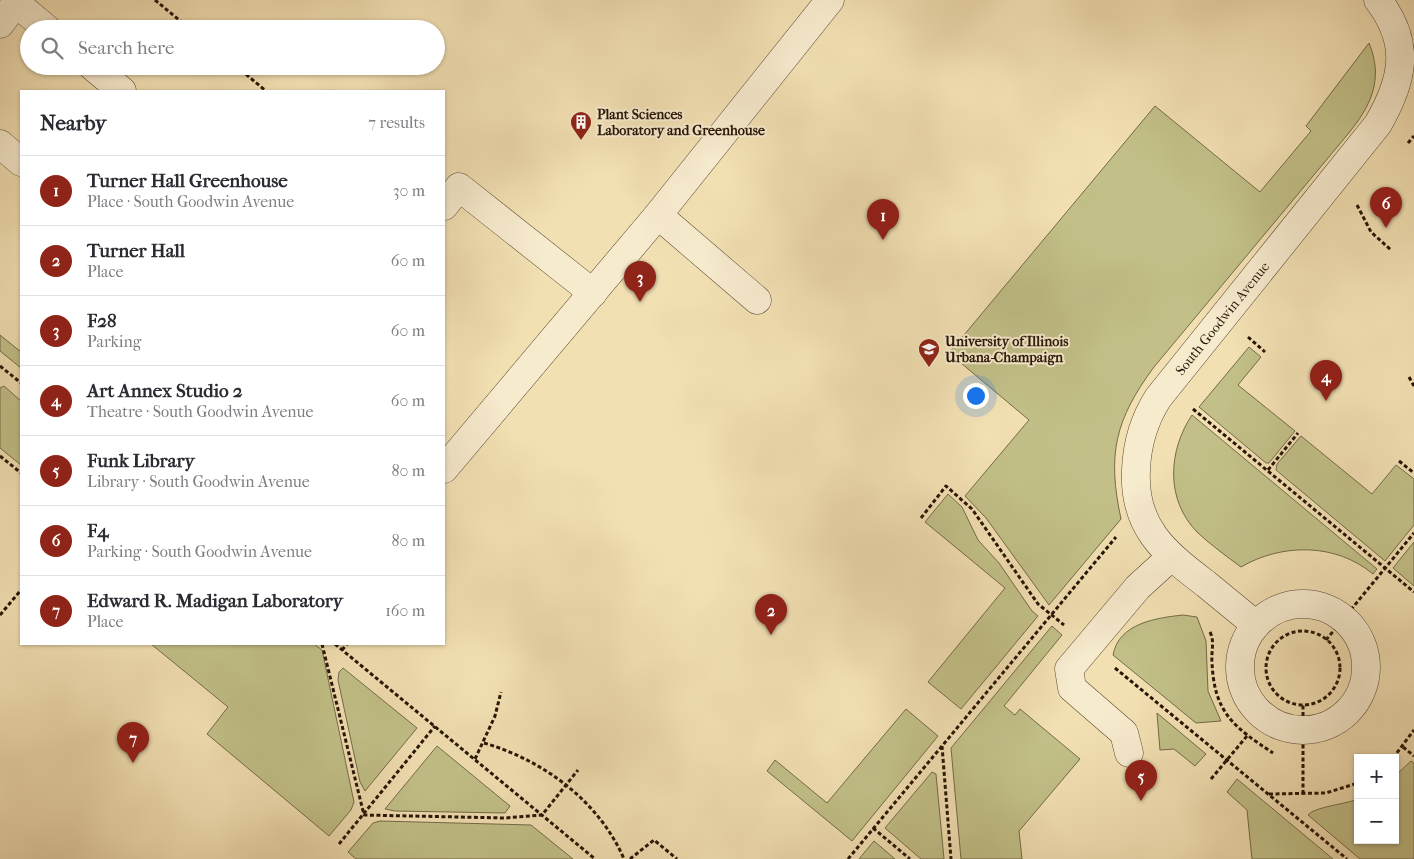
<!DOCTYPE html>
<html lang="en">
<head>
<meta charset="utf-8">
<style>
  body { margin:0; font-family:"IM FELL French Canon",serif; background:#f2f2f3; color:#2b2b33 }
  .controls { position:absolute; right:15px; bottom:15px; display:grid; overflow:hidden; border-radius:0px; box-shadow:0 1px 4px #0004 }
  .controls button { width:45px; height:45px; display:grid; place-items:center; padding:0; border:0; border-bottom:1px solid #e1e1e2; background:#fff; color:#2b2b33; font:25px sans-serif }
  .you { position:absolute; left:975px; top:395px; width:18px; height:18px; margin:-12px; border:4px solid #fff; border-radius:50%; background:#1a73e8; box-shadow:0 0 0 8px #1a73e833 }
  .badge { display:grid; place-items:center; width:32px; height:32px; border-radius:50%; background:#8f2418; color:#fff; font-size:16px; font-weight:700 }
  .pin { position:absolute; translate:-50% -41px; filter:drop-shadow(0 1px 2px #0008) }
  .pin::after { content:''; position:absolute; top:26px; width:18px; height:15px; background:inherit; clip-path:polygon(0 0,100% 0,50% 100%) }
  .list { margin:0; padding:0; list-style:none }
  h2 { display:flex; justify-content:space-between; align-items:center; height:65px; margin:0; padding:0 20px; font-size:21px }
  h2 small { font-size:16px; font-weight:400; color:#7c7c81 }
  .list li { display:grid; grid-template-columns:32px 1fr auto; gap:15px; align-items:center; box-sizing:border-box; height:70px; padding:0 20px; border-top:1px solid #e1e1e2 }
  .list b { display:block; font-size:19px; white-space:nowrap }
  .list p { margin:0; font-size:16px; white-space:nowrap; color:#7c7c81 }
  .list em { font-size:16px; font-style:normal; color:#7c7c81 }
  .icon { flex:none; width:28px; height:28px; fill:none; stroke:currentColor; stroke-width:2; stroke-linecap:round; stroke-linejoin:round }
  .map { position:relative; flex:none; width:1414px; height:859px; overflow:hidden }
  .search { position:absolute; background:#fff; box-shadow:0 1px 4px #0004; left:20px; top:20px; width:425px; height:55px; display:flex; align-items:center; gap:12px; box-sizing:border-box; padding:0 18px; border-radius:28px; color:#7c7c81; font-size:19px }
  .panel { position:absolute; background:#fff; box-shadow:0 1px 4px #0004; left:20px; top:90px; width:425px; height:555px; border-radius:0px }
  .map>svg:first-child { display:block }
  .green { fill:#c2c088; stroke:#746a47 }
  .lines { fill:none; stroke-linecap:round; stroke-linejoin:round }
  .minor-casing { stroke:#5a4731; stroke-width:29 }
  .path { stroke:#271406; stroke-width:3; stroke-dasharray:4 2.5; stroke-linecap:butt }
  .minor { stroke:#f7ebce; stroke-width:28 }
  .labels { text-anchor:middle; stroke-width:4; stroke-linejoin:round; paint-order:stroke }
  .poi-label { font-size:14px; font-weight:bold; fill:#271406; stroke:#f7ebce; text-anchor:start }
  .street-label { font-size:14px; fill:#271406; stroke:#f7ebce }
</style>
</head>
<body>
<div class="map">
<svg width="1414" height="859" viewBox="0 0 1414 859">
  <rect width="100%" height="100%" fill="#f2e0b3"/>
  <filter id="stains"><feTurbulence type="fractalNoise" baseFrequency=".004" numOctaves="4"/><feColorMatrix values="0 0 0 0 .2 0 0 0 0 .09 0 0 0 0 .02 0 0 0 .5 -.17"/></filter>
  <radialGradient id="worn" r=".72"><stop offset=".6" stop-color="#630" stop-opacity="0"/><stop offset="1" stop-color="#630" stop-opacity=".3"/></radialGradient>
  <!-- green -->
  <g class="green">
    <path d="M 1369,43 C 1384,79 1371,106 1348,134 L 1154,367 C 1115,420 1107,454 1121,519 L 1049,605 L 986,518 L 965,496 L 1029,420 L 949,353 L 1155,106 L 1260,192 L 1311,131 L 1306,126 Z"/>
    <path d="M 0,335 L 21,352 L 21,368 L 0,351 Z"/>
    <path d="M 1249,347 L 1261,357 L 1238,385 L 1295,431 L 1269,463 L 1266,463 L 1199,407 Z"/>
    <path d="M 4,386 L 21,401 L 21,465 L 0,448 L 0,388 Z"/>
    <path d="M 1192,415 L 1377,569 L 1373,574 C 1336,543 1282,543 1241,567 C 1226,556 1211,545 1198,533 C 1165,500 1168,451 1192,415 Z"/>
    <path d="M 1301,436 L 1372,494 L 1396,465 L 1414,479 L 1414,525 L 1385,561 L 1276,470 L 1277,464 Z"/>
    <path d="M 948,494 L 962,507 L 978,540 L 999,563 L 1032,611 L 1038,616 L 961,709 L 928,682 L 1005,588 L 925,522 Z"/>
    <path d="M 1414,542 L 1414,586 L 1393,568 Z"/>
    <path d="M 1183,615 L 1197,617 L 1206,641 L 1208,691 L 1221,721 L 1196,723 L 1113,655 C 1119,623 1156,618 1183,615 Z"/>
    <path d="M 1052,626 L 1062,635 L 1004,706 L 1015,715 L 1020,709 L 1080,759 L 1019,831 L 1022,859 L 961,859 L 951,748 Z"/>
    <path d="M 151,644 L 314,644 L 322,650 L 354,802 L 351,810 L 329,836 L 207,734 L 228,707 Z"/>
    <path d="M 343,668 L 417,728 L 365,791 L 360,782 L 338,680 L 339,672 Z"/>
    <path d="M 906,709 L 938,736 L 852,841 L 767,771 L 775,760 L 827,803 Z"/>
    <path d="M 1157,713 L 1206,754 L 1195,766 L 1174,749 L 1160,750 Z"/>
    <path d="M 437,746 L 510,806 L 505,813 L 395,811 L 385,809 Z"/>
    <path d="M 1411,761 L 1414,763 L 1414,859 L 1360,859 L 1308,815 C 1314,807 1346,804 1358,799 L 1358,840 L 1395,840 L 1395,776 Z"/>
    <path d="M 932,772 L 936,774 L 944,859 L 921,859 L 885,828 Z"/>
    <path d="M 1237,779 L 1333,859 L 1252,859 L 1247,810 L 1227,792 Z"/>
    <path d="M 380,821 L 531,825 L 573,859 L 356,859 L 348,852 L 373,823 Z"/>
    <path d="M 874,841 L 895,859 L 859,859 Z"/>
  </g>
  <g class="lines">
    <!-- minor casing -->
    <g class="minor-casing">
      <g id="minor">
        <path d="M 0,24 L 16,3 L 47,29"/>
        <path d="M 92,66 L 122,91"/>
        <path d="M 0,144 L 21,162"/>
        <path d="M 444,206 L 459,187 L 593,293"/>
        <path d="M 757,300 L 658,215 L 830,0"/>
        <path d="M 444,469 L 658,215"/>
        <circle cx="1303" cy="667" r="63"/>
        <path id="s1" d="M 1256,625 C 1239,611 1223,598 1206,584 C 1164,552 1133,527 1136,470 C 1137,443 1144,420 1158,398 L 1378,124 C 1404,79 1411,43 1378,0"/>
        <path d="M 1129,753 L 1124,733 L 1072,688 L 1069,669 L 1138,587 L 1171,557"/>
      </g>
    </g>
    <!-- path -->
    <g class="path">
      <path d="M 155,0 L 190,29"/>
      <path d="M 236,66 L 266,91"/>
      <path d="M 1408,143 L 1414,136"/>
      <path d="M 1357,205 L 1371,232 L 1391,250"/>
      <path d="M 1248,337 L 1265,352"/>
      <path d="M 0,366 L 21,383"/>
      <path d="M 1409,377 L 1414,386"/>
      <path d="M 1193,409 L 1414,592"/>
      <path d="M 0,456 L 21,473"/>
      <path d="M 1399,461 L 1414,473"/>
      <path d="M 1268,470 L 1298,433"/>
      <path d="M 921,518 L 946,486 L 972,509 L 1038,604 L 1064,625"/>
      <path d="M 0,615 L 21,590"/>
      <circle cx="1303" cy="668" r="37"/>
      <path d="M 1210,632 C 1215,642 1211,651 1212,662 C 1214,713 1234,727 1273,753"/>
      <path d="M 1326,640 L 1414,533"/>
      <path d="M 322,644 L 364,815 L 505,818 L 542,815 L 578,770"/>
      <path d="M 335,644 L 595,859"/>
      <path d="M 342,650 L 347,644"/>
      <path d="M 1115,668 L 1347,859"/>
      <path d="M 484,743 C 543,760 599,801 624,859"/>
      <path d="M 942,746 L 951,859"/>
      <path d="M 1403,747 L 1414,756"/>
      <path d="M 1393,758 L 1414,730"/>
      <path d="M 475,759 L 495,716 L 501,692"/>
      <path d="M 1211,779 L 1247,736"/>
      <path d="M 1269,794 L 1326,793 L 1358,783"/>
      <path d="M 1303,794 L 1303,705"/>
      <path d="M 873,828 L 910,859"/>
      <path d="M 339,844 L 435,726"/>
      <path d="M 630,859 L 654,840 L 677,859"/>
      <path d="M 848,859 L 1116,537"/>
    </g>
    <!-- minor -->
    <use href="#minor" class="minor"/>
  </g>
  <!-- icons -->
  <defs>
    <g id="building-pin" transform="scale(1.125)"><path d="M0 17L-7.5 6A9.5 9.5 0 1 1 7.5 6Z" fill="#8f2418" stroke="#f7ebce"/><path d="M-4-6H4V6H1V3H-1V6H-4ZM-2.5-4.3h1.7v1.8h-1.7ZM.8-4.3h1.7v1.8H.8ZM-2.5-1h1.7V.8h-1.7ZM.8-1h1.7V.8H.8Z" fill="#fff"/></g>
    <g id="university-pin" transform="scale(1.125)"><path d="M0 17L-7.5 6A9.5 9.5 0 1 1 7.5 6Z" fill="#8f2418" stroke="#f7ebce"/><path d="M0-5L7-2L0 1L-7-2ZM-4 1L0 2.5L4 1V4Q0 6-4 4Z" fill="#fff"/></g>
  </defs>
  <g fill-rule="evenodd">
    <use href="#building-pin" x="581" y="122"/>
    <use href="#university-pin" x="929" y="349"/>
  </g>
  <g class="labels">
    <!-- poi labels -->
    <g class="poi-label">
      <text x="597" y="119">Plant Sciences<tspan x="597" dy="16">Laboratory and Greenhouse</tspan></text>
      <text x="945" y="346">University of Illinois<tspan x="945" dy="16">Urbana-Champaign</tspan></text>
    </g>
    <!-- street labels -->
    <g class="street-label">
      <text dy="5" stroke="none"><textPath href="#s1" startOffset="384">South Goodwin Avenue</textPath></text>
    </g>
  </g>
  <rect width="100%" height="100%" filter="url(#stains)"/>
  <rect width="100%" height="100%" fill="url(#worn)"/>
</svg>
<div class="controls">
<button>+</button>
<button>−</button>
</div>
<div class="you"></div>
<div class="pin badge" style="left:883px;top:240px">1</div>
<div class="pin badge" style="left:771px;top:635px">2</div>
<div class="pin badge" style="left:640px;top:302px">3</div>
<div class="pin badge" style="left:1326px;top:401px">4</div>
<div class="pin badge" style="left:1141px;top:801px">5</div>
<div class="pin badge" style="left:1386px;top:228px">6</div>
<div class="pin badge" style="left:133px;top:763px">7</div>
<div class="search"><svg class="icon" aria-label="search" viewBox="0 0 24 24"><circle cx="10" cy="10" r="6"/><path d="M15 15l6 6"/></svg>Search here</div>
<section class="panel">
<h2>Nearby<small>7 results</small></h2>
<ul class="list">
<li><span class="badge">1</span><div><b>Turner Hall Greenhouse</b><p>Place · South Goodwin Avenue</p></div><em>30 m</em></li>
<li><span class="badge">2</span><div><b>Turner Hall</b><p>Place</p></div><em>60 m</em></li>
<li><span class="badge">3</span><div><b>F28</b><p>Parking</p></div><em>60 m</em></li>
<li><span class="badge">4</span><div><b>Art Annex Studio 2</b><p>Theatre · South Goodwin Avenue</p></div><em>60 m</em></li>
<li><span class="badge">5</span><div><b>Funk Library</b><p>Library · South Goodwin Avenue</p></div><em>80 m</em></li>
<li><span class="badge">6</span><div><b>F4</b><p>Parking · South Goodwin Avenue</p></div><em>80 m</em></li>
<li><span class="badge">7</span><div><b>Edward R. Madigan Laboratory</b><p>Place</p></div><em>160 m</em></li>
</ul>
</section>
</div>
</body>
</html>
